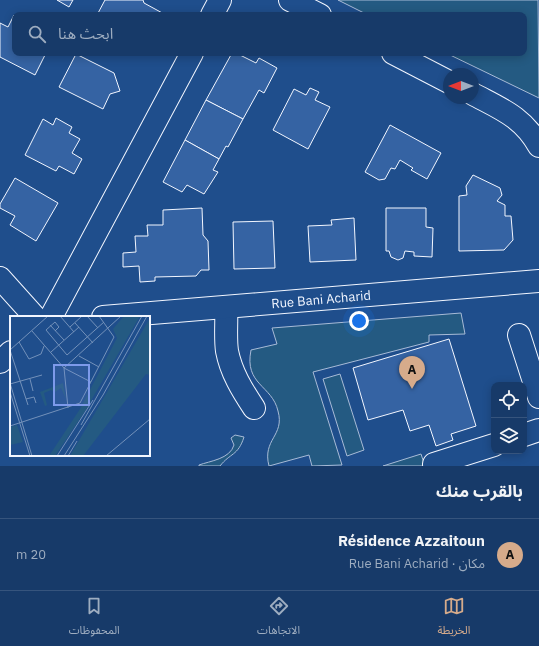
<!DOCTYPE html>
<html lang="ar">
<head>
<meta charset="utf-8">
<style>
  body { margin:0; font-family:"IBM Plex Sans","Noto Sans Arabic",sans-serif; background:#20416f; color:#f1f3f6; direction:rtl }
  .controls { position:absolute; right:12px; bottom:12px; display:grid; overflow:hidden; border-radius:8px; box-shadow:0 2px 10px #0003 }
  .controls button { width:36px; height:36px; display:grid; place-items:center; padding:0; border:0; border-bottom:1px solid #36547d; background:#173a69; color:#f1f3f6; font:20px sans-serif }
  .compass { position:absolute; left:443px; top:68px; width:36px; height:36px; border-radius:50%; background:#173a69; box-shadow:0 2px 10px #0003; rotate:270deg }
  .you { position:absolute; left:359px; top:321px; width:14px; height:14px; margin:-10px; border:3px solid #fff; border-radius:50%; background:#1a73e8; box-shadow:0 0 0 6px #1a73e833 }
  .badge { display:grid; place-items:center; width:26px; height:26px; border-radius:50%; background:#d6ab8b; color:#111; font-size:13px; font-weight:700 }
  .pin { position:absolute; translate:-50% -33px; filter:drop-shadow(0 1px 2px #0008) }
  .pin::after { content:''; position:absolute; top:21px; width:14px; height:12px; background:inherit; clip-path:polygon(0 0,100% 0,50% 100%) }
  .list { margin:0; padding:0; list-style:none }
  h2 { display:flex; justify-content:space-between; align-items:center; height:52px; margin:0; padding:0 16px; font-size:17px }
  h2 small { font-size:13px; font-weight:400; color:#9eadc0 }
  .list li { display:grid; grid-template-columns:26px 1fr auto; gap:12px; align-items:center; box-sizing:border-box; height:72px; padding:0 16px; border-top:1px solid #36547d }
  .list b { display:block; font-size:15px; white-space:nowrap }
  .list p { margin:0; font-size:13px; white-space:nowrap; color:#9eadc0 }
  .list em { font-size:13px; font-style:normal; color:#9eadc0 }
  .icon { flex:none; width:22px; height:22px; fill:none; stroke:currentColor; stroke-width:2; stroke-linecap:round; stroke-linejoin:round }
  .map { position:relative; flex:none; width:539px; height:466px; overflow:hidden; direction:ltr }
  .search { position:absolute; background:#173a69; box-shadow:0 2px 10px #0003; left:12px; right:12px; top:12px; height:44px; display:flex; align-items:center; gap:10px; box-sizing:border-box; padding:0 14px; border-radius:8px; color:#9eadc0; font-size:15px }
  .sheet { height:124px; background:#173a69 }
  nav { display:flex; justify-content:space-around; align-items:center; box-sizing:border-box; height:56px; border-top:1px solid #36547d; background:#173a69; font-size:11px; color:#9eadc0 }
  nav a { display:grid; justify-items:center; gap:2px }
  nav .on { color:#d6ab8b }
  .map>svg:first-child { display:block }
  .green { fill:#245a82; stroke:#a8bbd7 }
  .building { fill:#3563a3; stroke:#f2f6ff }
  .lines { fill:none; stroke-linecap:round; stroke-linejoin:round }
  .minor-casing { stroke:#f2f6ff; stroke-width:24 }
  .minor { stroke:#1f4e8c; stroke-width:22 }
  .labels { text-anchor:middle; stroke-width:3; stroke-linejoin:round; paint-order:stroke }
  .street-label { font-size:13px; fill:#f2f6ff; stroke:#1f4e8c }
  .inset-road { fill:none; stroke:#7391ba; stroke-width:1 }
  .view { fill:#7d9aea; fill-opacity:0.15; stroke:#7d9aea; stroke-width:2 }
  .inset-edge { fill:none; stroke:#f2f6ff; stroke-width:2 }
</style>
</head>
<body>
<div class="map">
<svg width="539" height="466" viewBox="0 0 539 466">
  <rect width="100%" height="100%" fill="#1f4e8c"/>
  <!-- green -->
  <g class="green">
    <path d="M 338,0 L 538,0 L 539,98 L 446,53 L 524,53 L 524,15 L 368,15 Z"/>
    <path d="M 461,313 L 465,334 L 429,335 L 429,342 L 313,372 L 342,465 L 312,466 L 309,455 L 269,466 C 262,439 285,436 278,411 C 272,385 244,385 251,350 L 277,344 L 272,328 Z"/>
    <path d="M 340,374 L 364,450 L 347,456 L 323,379 Z"/>
    <path d="M 235,435 L 244,437 C 238,456 230,453 220,466 L 199,466 L 199,465 C 210,461 230,459 234,445 L 231,438 Z"/>
    <path d="M 421,454 L 425,466 L 383,466 Z"/>
  </g>
  <!-- building -->
  <g class="building">
    <path d="M 57,0 L 73,0 L 69,7 Z"/>
    <path d="M 105,0 L 143,0 L 144,3 L 166,15 L 97,15 Z"/>
    <path d="M 14,15 L 15,53 L 46,53 L 35,75 L 0,57 L 0,23 L 8,27 Z"/>
    <path d="M 232,53 L 236,53 L 256,63 L 259,58 L 277,68 L 264,93 L 259,90 L 243,119 L 206,100 Z"/>
    <path d="M 76,54 L 114,73 L 120,91 L 110,94 L 103,109 L 59,87 Z"/>
    <path d="M 310,88 L 319,92 L 315,100 L 330,107 L 308,149 L 273,130 L 294,89 L 306,95 Z"/>
    <path d="M 206,100 L 243,119 L 228,147 L 226,146 L 219,159 L 185,140 Z"/>
    <path d="M 56,118 L 72,127 L 69,133 L 80,139 L 72,153 L 82,159 L 74,174 L 59,166 L 56,171 L 25,155 L 43,119 L 53,125 Z"/>
    <path d="M 390,125 L 441,153 L 427,179 L 411,170 L 413,168 L 400,160 L 395,169 L 391,168 L 385,179 L 379,180 L 365,172 Z"/>
    <path d="M 185,140 L 219,159 L 213,170 L 218,172 L 204,194 L 187,185 L 182,192 L 163,182 Z"/>
    <path d="M 473,175 L 500,188 L 502,195 L 497,201 L 505,205 L 505,216 L 511,216 L 513,240 L 504,250 L 459,251 L 459,196 L 467,195 L 466,186 Z"/>
    <path d="M 15,178 L 58,203 L 36,241 L 10,225 L 15,216 L 0,208 L 0,204 Z"/>
    <path d="M 202,208 L 203,235 L 208,241 L 209,270 L 201,270 L 196,276 L 155,277 L 155,281 L 140,282 L 139,266 L 123,267 L 123,253 L 136,252 L 135,236 L 148,236 L 147,225 L 163,225 L 163,210 Z"/>
    <path d="M 386,208 L 426,208 L 426,227 L 433,228 L 432,257 L 414,256 L 414,252 L 405,251 L 403,258 L 398,260 L 391,257 L 389,251 L 386,251 Z"/>
    <path d="M 354,218 L 356,260 L 310,262 L 308,226 L 332,225 L 331,220 Z"/>
    <path d="M 273,221 L 275,268 L 234,269 L 233,222 Z"/>
    <path d="M 449,339 L 476,426 L 451,434 L 453,440 L 436,446 L 429,425 L 410,431 L 403,410 L 368,420 L 353,368 Z"/>
  </g>
  <g class="lines">
    <!-- minor casing -->
    <g class="minor-casing">
      <g id="minor">
        <path d="M 290,0 L 320,15"/>
        <path d="M 212,15 L 220,0"/>
        <path d="M 393,53 L 449,82"/>
        <path d="M 473,94 C 501,109 523,117 539,146"/>
        <path d="M 0,278 L 35,317"/>
        <path d="M 226,307 C 227,321 225,337 227,351 C 231,372 242,390 254,408"/>
        <path d="M 51,317 L 192,53"/>
        <path d="M 103,317 L 539,281"/>
        <path d="M 519,335 L 539,397"/>
        <path d="M 0,362 L 11,352"/>
        <path d="M 524,435 L 539,430"/>
        <path d="M 434,464 L 494,445"/>
      </g>
    </g>
    <!-- minor -->
    <use href="#minor" class="minor"/>
  </g>
  <g class="labels">
    <!-- street labels -->
    <g class="street-label">
      <text transform="translate(321 299) rotate(-5)" y="5">Rue Bani Acharid</text>
    </g>
  </g>
  <!-- overview -->
  <g transform="translate(10 316)">
    <rect width="140" height="140" fill="#1f4e8c"/>
    <path d="M 114,0 L 130,0 L 75,95 L 45,140 L 39,140 L 70,93 L 107,22 L 103,13 ZM 140,2 L 140,59 L 136,58 L 73,140 L 60,140 ZM 53,67 L 56,83 L 51,72 L 45,76 L 41,74 L 34,77 L 37,89 L 35,90 L 30,76 ZM 7,109 L 13,126 L 0,129 L 0,111 Z" fill="#245a82"/>
    <path class="inset-road" d="M 50,0 L 64,16M 77,0 L 88,12M 65,7 L 83,27M 40,9 L 54,24M 60,11 L 72,0M 22,15 L 54,52 L 58,92M 45,15 L 49,11 L 45,6 L 36,14 L 57,39 L 94,6M 9,26 L 19,43 L 31,38 L 34,30M 0,34 L 18,89M 0,34 L 38,0M 41,36 L 69,11M 69,40 L 89,51M 20,63 L 23,75M 81,66 L 54,52 L 111,0M 0,67 L 22,140M 0,68 L 32,59M 0,76 L 20,140M 16,83 L 24,81 L 26,87M 71,109 L 132,0M 0,110 L 70,87 L 104,21 L 89,0M 47,140 L 83,84M 54,140 L 93,79 L 137,0M 58,140 L 67,125M 96,140 L 140,103"/>
    <path class="view" d="M 44,49 L 79,49 L 79,89 L 44,89 Z"/>
    <rect width="140" height="140" class="inset-edge"/>
  </g>
</svg>
<div class="controls">
<button><svg class="icon" aria-label="locate" viewBox="0 0 24 24"><circle cx="12" cy="12" r="6"/><path d="M12 2v4M12 18v4M2 12h4M18 12h4"/></svg></button>
<button><svg class="icon" aria-label="layers" viewBox="0 0 24 24"><path d="M12 4l9 5-9 5-9-5zM3 14l9 5 9-5"/></svg></button>
</div>
<svg class="compass" viewBox="-18 -18 36 36"><path d="M0-13l5 13h-10z" fill="#e53935"/><path d="M0 13l5-13h-10z" fill="#9eadc0"/></svg>
<div class="you"></div>
<div class="pin badge" style="left:412px;top:389px">A</div>
<div class="search"><svg class="icon" aria-label="search" viewBox="0 0 24 24"><circle cx="10" cy="10" r="6"/><path d="M15 15l6 6"/></svg>ابحث هنا</div>
</div>
<section class="sheet">
<h2>بالقرب منك<small></small></h2>
<ul class="list">
<li><span class="badge">A</span><div><b>Résidence Azzaitoun</b><p>مكان · Rue Bani Acharid</p></div><em>20 m</em></li>
</ul>
</section>
<nav>
<a class="on"><svg class="icon" aria-label="map" viewBox="0 0 24 24"><path d="M3 6l6-2 6 2 6-2v14l-6 2-6-2-6 2zM9 4v14M15 6v14"/></svg>الخريطة</a>
<a><svg class="icon" aria-label="directions" viewBox="0 0 24 24"><path d="M12 3l9 9-9 9-9-9zM9 14v-3h6M13 9l2 2-2 2"/></svg>الاتجاهات</a>
<a><svg class="icon" aria-label="saved" viewBox="0 0 24 24"><path d="M7 4h10v16l-5-4-5 4z"/></svg>المحفوظات</a>
</nav>
</body>
</html>
